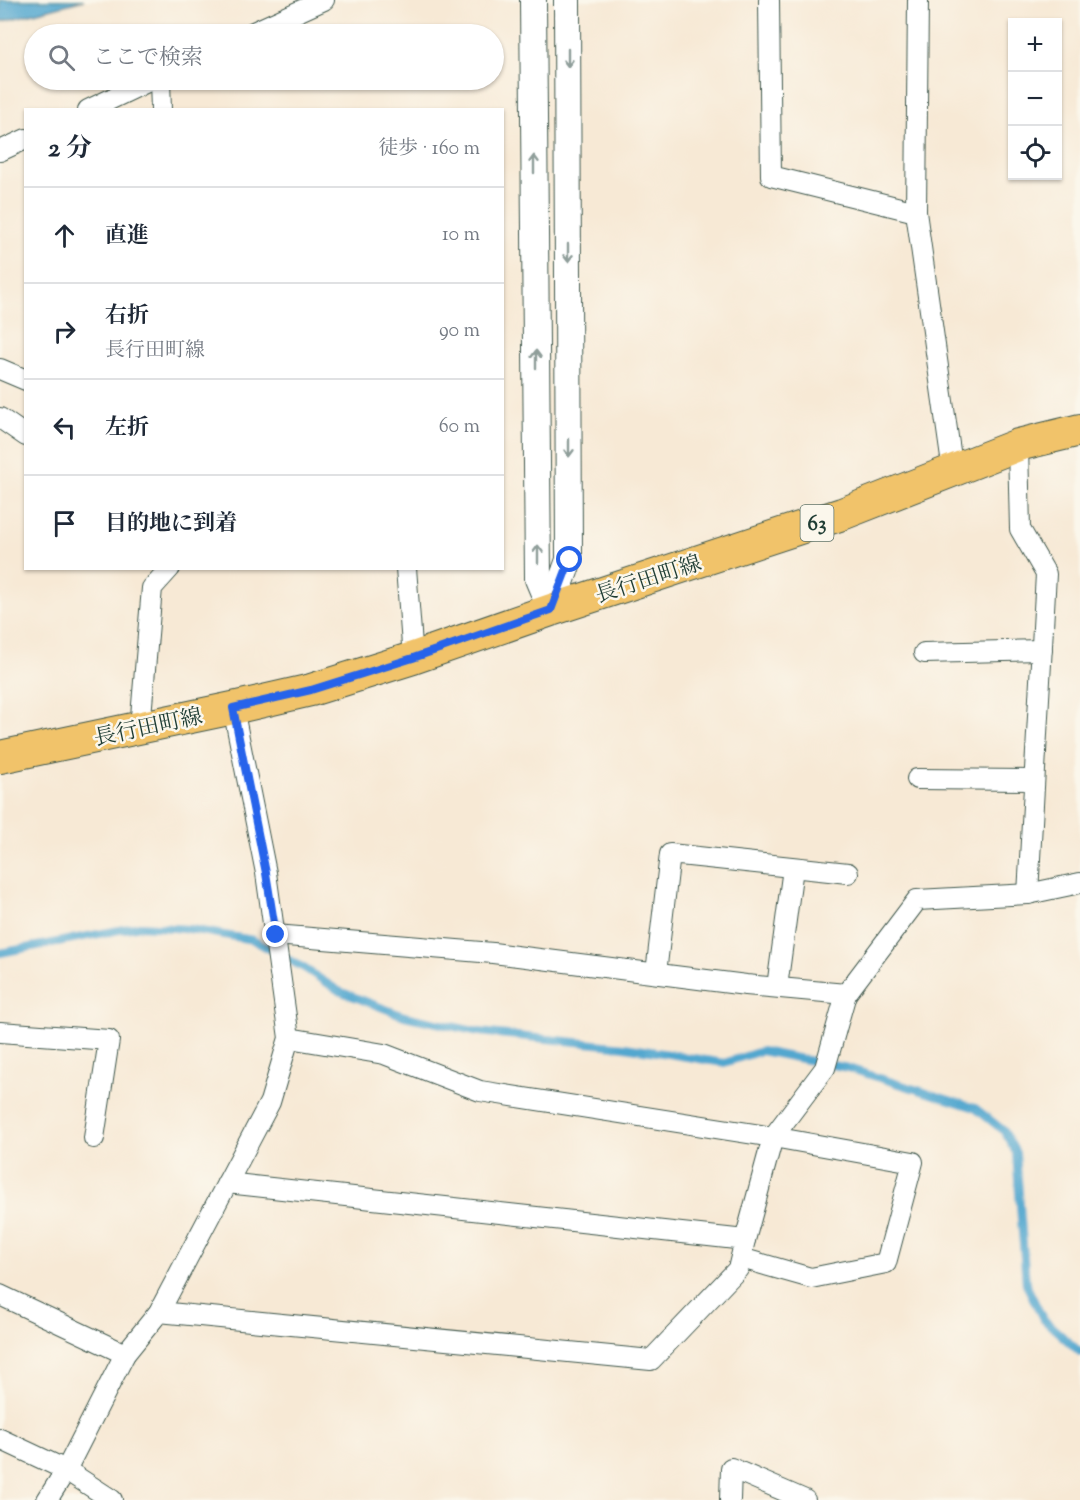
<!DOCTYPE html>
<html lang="ja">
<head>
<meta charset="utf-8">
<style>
  body { margin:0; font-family:"Sorts Mill Goudy","Noto Serif JP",serif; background:#f6f6f7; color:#1f2937 }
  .controls { position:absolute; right:18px; top:18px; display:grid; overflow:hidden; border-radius:0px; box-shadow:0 2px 4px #0004 }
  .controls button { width:54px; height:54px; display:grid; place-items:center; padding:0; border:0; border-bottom:2px solid #e0e1e3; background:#fff; color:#1f2937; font:30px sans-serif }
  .stop { position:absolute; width:18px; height:18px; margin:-14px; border:4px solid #2563eb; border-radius:50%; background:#fff }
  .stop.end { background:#2563eb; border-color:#fff; box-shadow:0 2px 6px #0008 }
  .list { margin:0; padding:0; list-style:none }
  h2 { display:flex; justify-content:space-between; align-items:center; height:78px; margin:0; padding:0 24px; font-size:26px }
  h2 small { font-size:20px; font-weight:400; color:#747a83 }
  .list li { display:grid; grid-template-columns:39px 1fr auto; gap:18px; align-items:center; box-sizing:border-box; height:96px; padding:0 24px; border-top:2px solid #e0e1e3 }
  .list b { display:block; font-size:22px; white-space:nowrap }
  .list p { margin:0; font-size:20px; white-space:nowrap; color:#747a83 }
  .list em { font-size:20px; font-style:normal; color:#747a83 }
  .icon { flex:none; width:33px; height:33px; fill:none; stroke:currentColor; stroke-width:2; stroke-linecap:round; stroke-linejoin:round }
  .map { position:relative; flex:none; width:1080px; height:1500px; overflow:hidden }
  .search { position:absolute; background:#fff; box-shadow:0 2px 4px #0004; left:24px; top:24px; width:480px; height:66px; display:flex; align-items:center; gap:15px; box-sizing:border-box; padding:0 21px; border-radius:33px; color:#747a83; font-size:22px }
  .panel { position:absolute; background:#fff; box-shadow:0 2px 4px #0004; left:24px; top:108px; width:480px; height:462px; border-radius:0px }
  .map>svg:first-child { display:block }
  .water { fill:#53a7cf; stroke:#397282; stroke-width:1.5 }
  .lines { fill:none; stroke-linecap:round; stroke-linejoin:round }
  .stream { stroke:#53a7cf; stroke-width:8 }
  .minor-casing { stroke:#3f574c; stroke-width:22 }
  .tertiary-casing { stroke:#3f574c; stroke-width:28 }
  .primary-casing { stroke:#3f574c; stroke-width:34 }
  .minor { stroke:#fff; stroke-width:20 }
  .tertiary { stroke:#fff; stroke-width:26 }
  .primary { stroke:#f1c36a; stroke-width:32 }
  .oneway { stroke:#8f9e9a }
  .route { stroke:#2563eb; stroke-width:8 }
  .labels { text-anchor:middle; stroke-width:5; stroke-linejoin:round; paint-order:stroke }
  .shield { fill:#fbf7ec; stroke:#61756b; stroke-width:1.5 }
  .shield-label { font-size:21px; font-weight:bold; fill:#1f3d34 }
  .street-label { font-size:22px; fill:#1f3d34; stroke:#fbf7ec }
</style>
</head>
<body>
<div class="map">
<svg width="1080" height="1500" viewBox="0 0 1080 1500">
  <rect width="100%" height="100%" fill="#fbf7ec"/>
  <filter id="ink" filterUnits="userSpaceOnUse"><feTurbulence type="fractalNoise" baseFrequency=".0167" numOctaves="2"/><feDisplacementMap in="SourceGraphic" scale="12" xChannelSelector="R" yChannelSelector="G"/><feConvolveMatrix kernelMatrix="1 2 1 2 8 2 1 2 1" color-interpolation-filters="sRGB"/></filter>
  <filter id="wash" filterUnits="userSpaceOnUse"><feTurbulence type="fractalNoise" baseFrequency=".008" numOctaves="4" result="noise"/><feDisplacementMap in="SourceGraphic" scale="24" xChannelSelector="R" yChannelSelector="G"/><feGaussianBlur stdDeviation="1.35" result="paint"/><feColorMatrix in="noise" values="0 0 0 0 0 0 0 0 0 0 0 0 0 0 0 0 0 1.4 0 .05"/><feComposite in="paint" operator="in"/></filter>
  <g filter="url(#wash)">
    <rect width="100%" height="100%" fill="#f7e9d5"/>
    <!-- water -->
    <path class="water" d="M 0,0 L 84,0 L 0,22 Z"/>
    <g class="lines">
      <!-- stream -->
      <path class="stream" d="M 0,953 L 140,926 L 190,929 L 253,940 L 304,968 L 339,991 L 404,1016 L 479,1032 L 625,1047 L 724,1063 L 761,1051 L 848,1068 L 975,1108 L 1004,1131 L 1016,1153 L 1026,1284 L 1043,1319 L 1080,1352"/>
    </g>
  </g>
  <g filter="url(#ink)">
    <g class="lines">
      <!-- minor casing -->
      <g class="minor-casing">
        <g id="minor">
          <path d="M 769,0 L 771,176 L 916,212"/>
          <path d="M 918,0 L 916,212 L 953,472"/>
          <path d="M 249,34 L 324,0"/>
          <path d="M 160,80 L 161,110"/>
          <path d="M 88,110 L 151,80"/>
          <path d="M 0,151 L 26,139"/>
          <path d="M 0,369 L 26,380"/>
          <path d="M 0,418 L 26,436"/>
          <path d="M 1018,445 L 1020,529 L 1046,574 L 1028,894"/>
          <path d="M 406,568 L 413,658"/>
          <path d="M 924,653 L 1042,650"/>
          <path d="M 140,728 L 152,588 L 170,568"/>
          <path d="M 917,779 L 1034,780"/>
          <path d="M 275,935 L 493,953 L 746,985 L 846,994 L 917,900 L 1028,894 L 1080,883"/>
          <path d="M 656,973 L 670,854 L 848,873"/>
          <path d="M 777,987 L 793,868"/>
          <path d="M 0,1032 L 109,1040 L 94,1138"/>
          <path d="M 289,1038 L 384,1054 L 480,1091 L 773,1137 L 745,1240"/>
          <path d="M 741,1258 L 811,1278 L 886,1263 L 913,1162 L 773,1137 L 825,1068 L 846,994"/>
          <path d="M 0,1295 L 125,1354"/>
          <path d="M 159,1312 L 651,1360 L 738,1269 L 745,1240 L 227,1183"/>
          <path d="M 0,1439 L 66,1470 L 112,1500"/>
          <path d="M 47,1500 L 66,1470 L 125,1354 L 159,1312 L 270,1102 L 289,1038 L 266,873 L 233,708"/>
          <path d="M 730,1500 L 731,1468 L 805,1500"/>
        </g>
      </g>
      <!-- tertiary casing -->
      <g class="tertiary-casing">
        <g id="tertiary">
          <path d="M 533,0 L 538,579 L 551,610"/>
          <path d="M 551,610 L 569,560 L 567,0"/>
        </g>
      </g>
      <!-- primary casing -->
      <g class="primary-casing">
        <path id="primary" d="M 0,757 L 233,708 L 311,690 L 413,658 L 551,610 L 842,514 L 1018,445 L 1080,430"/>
      </g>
      <!-- minor -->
      <use href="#minor" class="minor"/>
      <!-- tertiary -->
      <use href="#tertiary" class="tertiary"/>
      <!-- primary -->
      <use href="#primary" class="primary"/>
    </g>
    <!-- one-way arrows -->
    <defs><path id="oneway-shaft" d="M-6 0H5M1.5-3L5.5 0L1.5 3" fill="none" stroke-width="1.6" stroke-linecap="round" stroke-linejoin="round" transform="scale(1.5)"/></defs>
    <g class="oneway">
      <use href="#oneway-shaft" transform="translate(568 58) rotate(90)"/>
      <use href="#oneway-shaft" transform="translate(534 164) rotate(-90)"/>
      <use href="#oneway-shaft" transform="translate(568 253) rotate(90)"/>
      <use href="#oneway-shaft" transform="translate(536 359) rotate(-90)"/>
      <use href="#oneway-shaft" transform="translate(569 448) rotate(90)"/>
      <use href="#oneway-shaft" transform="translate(538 554) rotate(-90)"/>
    </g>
  </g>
  <g class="lines" filter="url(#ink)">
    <!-- route -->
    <path class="route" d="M 276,935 L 266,873 L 233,708 L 311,690 L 413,658 L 551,610 L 570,560"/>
  </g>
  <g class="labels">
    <!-- shield labels -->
    <rect class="shield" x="800.5" y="505" width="33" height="36" rx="4.5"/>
    <g class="shield-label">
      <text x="817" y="530">63</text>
    </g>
    <!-- street labels -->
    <g class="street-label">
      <text transform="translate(648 578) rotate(-18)" y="8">長行田町線</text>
      <text transform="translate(148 726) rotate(-12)" y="8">長行田町線</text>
    </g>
  </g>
</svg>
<div class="controls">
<button>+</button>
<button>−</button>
<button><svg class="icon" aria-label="locate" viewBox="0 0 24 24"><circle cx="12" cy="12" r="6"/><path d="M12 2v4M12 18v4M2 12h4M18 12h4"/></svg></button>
</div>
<div class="stop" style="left:570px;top:560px"></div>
<div class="stop end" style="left:276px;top:935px"></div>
<div class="search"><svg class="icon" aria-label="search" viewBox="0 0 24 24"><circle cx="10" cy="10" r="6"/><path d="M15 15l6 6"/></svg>ここで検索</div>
<section class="panel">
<h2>2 分<small>徒歩 · 160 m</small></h2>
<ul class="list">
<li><svg class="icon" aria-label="ahead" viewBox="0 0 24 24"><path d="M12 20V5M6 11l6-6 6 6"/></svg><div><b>直進</b></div><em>10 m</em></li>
<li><svg class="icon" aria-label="right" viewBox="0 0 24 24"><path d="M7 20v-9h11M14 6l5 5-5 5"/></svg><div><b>右折</b><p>長行田町線</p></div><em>90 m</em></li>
<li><svg class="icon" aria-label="left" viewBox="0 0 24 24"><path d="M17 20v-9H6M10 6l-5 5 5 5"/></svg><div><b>左折</b></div><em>60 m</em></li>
<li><svg class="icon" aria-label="arrive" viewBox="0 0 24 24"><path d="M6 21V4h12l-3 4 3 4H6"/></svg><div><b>目的地に到着</b></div></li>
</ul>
</section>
</div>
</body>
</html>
